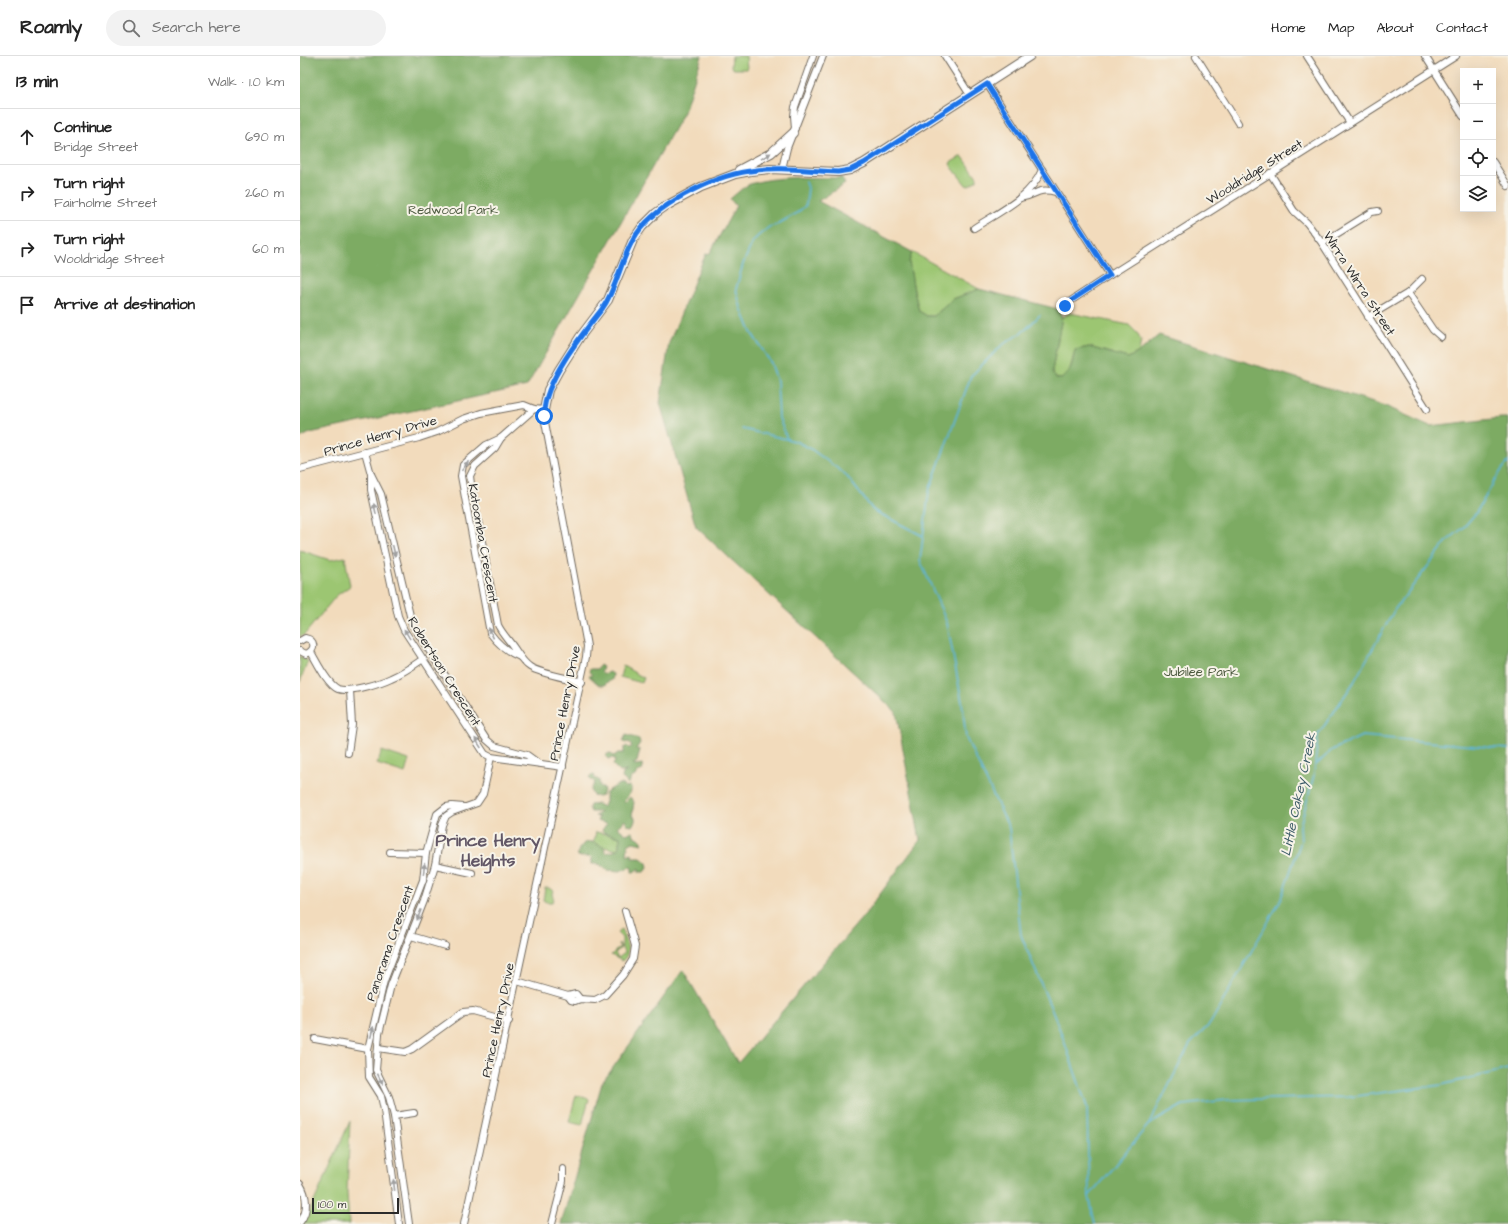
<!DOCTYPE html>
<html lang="en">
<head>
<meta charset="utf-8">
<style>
  body { margin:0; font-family:"Architects Daughter",sans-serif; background:#f2f2f2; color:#222 }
  .controls { position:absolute; right:12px; top:12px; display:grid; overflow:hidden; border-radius:0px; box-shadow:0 4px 16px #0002 }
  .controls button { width:36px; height:36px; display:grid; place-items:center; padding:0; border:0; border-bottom:1px solid #e0e0e0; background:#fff; color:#222; font:20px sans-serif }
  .scale { position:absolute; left:12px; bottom:10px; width:87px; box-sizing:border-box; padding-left:4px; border:2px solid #2b2b2b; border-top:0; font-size:11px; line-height:14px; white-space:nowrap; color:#2b2b2b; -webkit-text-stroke:3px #f7f3e8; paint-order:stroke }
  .stop { position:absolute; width:12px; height:12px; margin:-9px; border:3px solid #1a73e8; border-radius:50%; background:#fff }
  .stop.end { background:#1a73e8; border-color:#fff; box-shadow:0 1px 4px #0008 }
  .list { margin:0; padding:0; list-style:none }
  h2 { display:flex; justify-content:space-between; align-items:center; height:52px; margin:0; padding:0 16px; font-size:17px }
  h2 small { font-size:13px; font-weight:400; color:#767676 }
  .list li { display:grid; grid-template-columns:26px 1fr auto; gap:12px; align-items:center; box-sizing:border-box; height:56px; padding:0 16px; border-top:1px solid #e0e0e0 }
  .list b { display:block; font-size:15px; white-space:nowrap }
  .list p { margin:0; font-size:13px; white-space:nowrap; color:#767676 }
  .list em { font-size:13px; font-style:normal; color:#767676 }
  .icon { flex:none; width:22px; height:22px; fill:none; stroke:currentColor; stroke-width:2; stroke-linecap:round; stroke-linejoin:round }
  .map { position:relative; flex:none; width:1208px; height:1168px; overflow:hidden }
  header { display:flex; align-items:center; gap:24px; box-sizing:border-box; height:56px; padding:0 20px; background:#fff; border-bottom:1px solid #e0e0e0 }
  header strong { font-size:19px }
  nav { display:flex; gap:22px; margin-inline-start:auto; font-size:14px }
  .search { width:280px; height:36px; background:#f2f2f2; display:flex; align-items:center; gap:10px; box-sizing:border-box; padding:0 14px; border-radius:22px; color:#767676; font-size:15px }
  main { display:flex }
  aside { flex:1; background:#fff }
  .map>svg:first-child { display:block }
  .green { fill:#9cc672; stroke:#64784e }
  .forest { fill:#7dab64; stroke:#546b48 }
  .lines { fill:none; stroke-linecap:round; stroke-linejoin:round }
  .stream { stroke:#5db5da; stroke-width:1.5 }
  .minor-casing { stroke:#71695e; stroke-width:8 }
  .tertiary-casing { stroke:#71695e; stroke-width:10 }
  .minor { stroke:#fff; stroke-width:6 }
  .tertiary { stroke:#fff; stroke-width:8 }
  .oneway { fill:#a0a0a0 }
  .route { stroke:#1a73e8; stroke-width:5 }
  .labels { text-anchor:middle; stroke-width:4; stroke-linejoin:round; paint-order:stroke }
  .street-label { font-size:13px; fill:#2b2b2b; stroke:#f7f3e8 }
  .park-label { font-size:13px; fill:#4d5a40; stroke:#f7f3e8 }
  .water-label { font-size:14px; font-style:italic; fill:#3c5b68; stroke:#f7f3e8 }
  .district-label { font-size:17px; font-weight:bold; fill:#625766; stroke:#f7f3e8 }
</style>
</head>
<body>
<header>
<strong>Roamly</strong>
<div class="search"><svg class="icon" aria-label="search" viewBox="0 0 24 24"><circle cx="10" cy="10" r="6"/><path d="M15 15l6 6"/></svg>Search here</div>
<nav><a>Home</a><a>Map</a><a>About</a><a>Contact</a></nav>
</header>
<main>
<aside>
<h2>13 min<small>Walk · 1.0 km</small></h2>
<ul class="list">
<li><svg class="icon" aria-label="ahead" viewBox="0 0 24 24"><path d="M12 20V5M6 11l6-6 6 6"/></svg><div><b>Continue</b><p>Bridge Street</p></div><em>690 m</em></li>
<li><svg class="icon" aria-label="right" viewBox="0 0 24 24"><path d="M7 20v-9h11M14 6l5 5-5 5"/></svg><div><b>Turn right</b><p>Fairholme Street</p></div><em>260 m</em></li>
<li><svg class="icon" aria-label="right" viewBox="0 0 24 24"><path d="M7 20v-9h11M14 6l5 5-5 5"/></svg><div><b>Turn right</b><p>Wooldridge Street</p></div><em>60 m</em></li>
<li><svg class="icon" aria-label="arrive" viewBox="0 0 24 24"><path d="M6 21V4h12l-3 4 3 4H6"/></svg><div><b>Arrive at destination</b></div></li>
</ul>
</aside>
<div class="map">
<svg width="1208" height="1168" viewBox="0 0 1208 1168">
  <rect width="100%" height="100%" fill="#f7f3e8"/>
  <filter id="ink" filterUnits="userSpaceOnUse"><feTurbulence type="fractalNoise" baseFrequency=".025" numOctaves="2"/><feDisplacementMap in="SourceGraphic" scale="8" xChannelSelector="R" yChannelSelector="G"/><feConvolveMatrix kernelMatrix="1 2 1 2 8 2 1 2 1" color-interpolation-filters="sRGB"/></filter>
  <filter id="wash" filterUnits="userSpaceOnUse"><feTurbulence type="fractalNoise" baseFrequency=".012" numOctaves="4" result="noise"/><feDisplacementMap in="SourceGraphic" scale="16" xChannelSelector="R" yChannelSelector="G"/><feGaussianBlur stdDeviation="0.9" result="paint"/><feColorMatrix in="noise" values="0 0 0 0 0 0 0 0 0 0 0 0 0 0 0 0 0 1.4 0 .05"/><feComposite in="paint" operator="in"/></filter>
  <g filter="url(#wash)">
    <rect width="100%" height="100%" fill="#f2dbbc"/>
    <!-- green -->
    <g class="green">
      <path d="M 432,0 L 446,0 L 447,13 L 434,13 L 431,11 Z"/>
      <path d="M 660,101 L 663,101 L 677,121 L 677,124 L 668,130 L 666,129 L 651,110 L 650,107 Z"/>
      <path d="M 612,196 L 679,233 L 653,243 L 634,260 L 627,260 L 619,255 L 614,235 L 609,206 Z"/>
      <path d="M 770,257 L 829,269 L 837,277 L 841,285 L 839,296 L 828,302 L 789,291 L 775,294 C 772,305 771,318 761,323 L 756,322 L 752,319 L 752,315 L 762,261 Z"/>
      <path d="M 0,494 L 30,504 L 45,501 L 50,530 L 36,540 L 5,578 L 0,581 Z"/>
      <path d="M 0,600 L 8,605 L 0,626 Z"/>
      <path d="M 323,610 L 344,622 L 342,627 L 320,621 Z"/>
      <path d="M 82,695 L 109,704 L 105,717 L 77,708 Z"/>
      <path d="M 296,776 L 320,781 L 318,794 L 293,789 Z"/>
      <path d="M 245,832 L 249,832 L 253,835 L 252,838 L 254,844 L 252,846 L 246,846 L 243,844 Z"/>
      <path d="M 323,873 L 322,876 L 323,878 C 326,887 332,897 322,905 L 311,899 L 320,891 L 318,888 L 319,887 L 321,892 L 315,897 L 318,902 L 325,897 L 322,892 L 322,882 L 317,877 Z"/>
      <path d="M 276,1039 L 289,1043 L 282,1069 L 269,1066 Z"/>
      <path d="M 50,1065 L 47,1136 L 49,1168 L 1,1168 L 5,1164 L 9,1157 Z"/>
    </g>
    <!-- forest -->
    <g class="forest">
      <path d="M 0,0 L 402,0 L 384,56 L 227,330 L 10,377 L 0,382 Z"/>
      <path d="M 542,122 L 545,128 L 518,145 L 612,196 L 609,206 L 614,235 L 619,255 L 627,260 L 634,260 L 653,243 L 679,233 L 758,253 L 762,261 L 752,315 L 753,319 L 756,322 L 761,323 C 772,317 772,305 775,294 L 789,291 L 828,302 L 839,296 L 859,279 L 1083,349 L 1130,370 L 1201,362 L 1208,362 L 1208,1168 L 261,1168 L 302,1027 L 383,914 L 438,1007 L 566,857 L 620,784 L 596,656 L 396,471 L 360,347 L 369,287 L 400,211 L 406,198 L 410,197 L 436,150 L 430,143 C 436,138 443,131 450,128 C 478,119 512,122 542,122 Z"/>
      <path d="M 300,609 L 303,611 L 301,615 L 303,618 L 309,616 L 313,618 L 312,624 L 306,627 L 305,629 L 299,629 L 289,620 L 292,619 L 289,616 L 290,613 L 297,613 Z"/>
      <path d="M 326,679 L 339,683 L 340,687 L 336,693 L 340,694 L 337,706 L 333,708 L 336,709 L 342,708 L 343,714 L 337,716 L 335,720 L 331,722 L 329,727 L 327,727 L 325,724 L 322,722 L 323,717 L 327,715 L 320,716 L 313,709 L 315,705 L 314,702 L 308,703 L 305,700 L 309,697 L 314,700 L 318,697 L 324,697 L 324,692 L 327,690 L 329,692 L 332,691 L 330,688 L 329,686 L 325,687 L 323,685 Z"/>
      <path d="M 291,719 L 294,719 L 295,720 L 294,722 L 299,724 L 300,730 L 304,733 L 303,738 L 299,741 L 294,740 C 288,734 292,732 295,727 L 294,725 L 291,724 L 289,721 Z"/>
      <path d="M 319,728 L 322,728 L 326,731 L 329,730 L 331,732 L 331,736 L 324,745 L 325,746 L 330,741 L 334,746 L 332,760 L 335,762 L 335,765 L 332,770 L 327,769 L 325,764 L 317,771 L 326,778 L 331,776 L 333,777 L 334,780 L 339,782 L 342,785 L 342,788 L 333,786 L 328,789 L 327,799 L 329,800 L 330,798 L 333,799 L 331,802 L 341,802 L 347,807 L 348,811 L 344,816 L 339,816 L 339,812 L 334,816 L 332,816 L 332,812 L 330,811 L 320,815 L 309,814 L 309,815 L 299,808 L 292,808 L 292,802 L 290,800 L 281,801 L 278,800 C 276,793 285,784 292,786 C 296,787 300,790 304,791 L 306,797 L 318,794 L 320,781 L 303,776 L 302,774 L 307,768 L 297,765 L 299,761 L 295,760 L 301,756 L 291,756 L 289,752 L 290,749 L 298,748 L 303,751 L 306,746 L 306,736 Z"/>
    </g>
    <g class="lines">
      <!-- stream -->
      <g class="stream">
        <path d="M 740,259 L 725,274 L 701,290 L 671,320 L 629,435 L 620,504 L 647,567 L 662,646 L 666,682 L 709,772 L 721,879 L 762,979 L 787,1051 L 789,1140"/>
        <path d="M 442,373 L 495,385 L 511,393 L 545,418 L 573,454 L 623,480"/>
        <path d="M 487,383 L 479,362 L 477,325 L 471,307 L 451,276 L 441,252 L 436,233 L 443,208 L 453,185 L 458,180 L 469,171 L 476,169 L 497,157 L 506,149 L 508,132 L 506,126"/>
        <path d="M 1016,709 L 1032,694 L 1062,680 L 1208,693"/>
        <path d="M 850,1068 L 883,1049 L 927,1044 L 1049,1041 L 1141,1029 L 1208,1013"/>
        <path d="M 795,1168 L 789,1140 L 849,1068 L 890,988 L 910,968 L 980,845 L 1001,785 L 1000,770 L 1014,719 L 1018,679 L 1054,626 L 1095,553 L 1148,484 L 1163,472 L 1176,457 L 1198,419 L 1208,406"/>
      </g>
    </g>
  </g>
  <g filter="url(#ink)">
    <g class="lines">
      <!-- minor casing -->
      <g class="minor-casing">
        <g id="minor">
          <path d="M 645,0 L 670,39"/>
          <path d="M 896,0 L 938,67"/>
          <path d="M 1007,0 L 1050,67"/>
          <path d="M 1125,0 L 1163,60"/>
          <path d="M 687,28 L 810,219"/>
          <path d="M 495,72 L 494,60 L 495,51 L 513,0"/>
          <path d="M 1193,106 L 1208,130"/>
          <path d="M 482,113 L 487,92 L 523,0"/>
          <path d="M 970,117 L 994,155 L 1007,167 L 1022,187 L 1127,353"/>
          <path d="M 720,142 C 737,140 736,131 756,136"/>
          <path d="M 674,172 C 699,156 730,142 742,114"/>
          <path d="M 1022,187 L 1072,156 L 1078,155"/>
          <path d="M 1108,237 L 1133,274 L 1141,281"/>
          <path d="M 765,250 L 769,246 L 810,219 L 1156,0"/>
          <path d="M 1068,261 L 1108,237 L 1122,223"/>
          <path d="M 234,353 L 201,382 L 195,392 L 175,410 L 170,420 L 171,428 L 198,569 C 202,577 207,582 212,589 C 218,597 222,606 230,611 C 241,618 268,622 282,626"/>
          <path d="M 201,382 L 186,389 L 163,409 L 161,420 L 190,577 C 198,588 207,596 220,601"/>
          <path d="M 65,396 L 71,418 L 81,438 L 112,568 L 186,683 L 194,690 L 227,699 L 238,707"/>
          <path d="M 0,413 L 119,382 L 137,376 L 163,363 L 181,357 L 224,349 L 234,353 L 244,354 L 245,366 L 285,579 L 287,590 L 286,601 L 164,1168"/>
          <path d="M 71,418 L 71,434 L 98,560 L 104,574 L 185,698 L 191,701 L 263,711"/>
          <path d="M 0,585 L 5,582 C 16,584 16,594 6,598 L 0,595"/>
          <path d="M 11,596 C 17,606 27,628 38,633 C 48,637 81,627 91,622 C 103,617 113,610 123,603"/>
          <path d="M 48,697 L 52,669 L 50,634"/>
          <path d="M 90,796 L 126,797"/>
          <path d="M 135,809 L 172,817"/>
          <path d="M 111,880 L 145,890"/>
          <path d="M 217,925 L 268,940 L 271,944 L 275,945 L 280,943 L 295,944 L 305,939 L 323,919 L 333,903 L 335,890 L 325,855"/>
          <path d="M 268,940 L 276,938 L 280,943"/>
          <path d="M 15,983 L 68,993"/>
          <path d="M 78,992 L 105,996 L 112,993 L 163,956 L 173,955 L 209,965"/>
          <path d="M 94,1060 L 114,1057"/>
          <path d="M 0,1128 C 7,1139 9,1155 0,1166"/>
          <path d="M 99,1168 L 84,1054 L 81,1040 L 69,1021 L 68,993 L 84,925 L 123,824 L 126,797 L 137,758 L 146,751 L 152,750 L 164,751"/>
          <path d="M 109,1168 L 94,1060 L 89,1041 L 76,1014 L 79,978 L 91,929 L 124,845 L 135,809 L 142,769 L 146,760 L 152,756 L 177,747 L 183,738 L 191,701"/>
          <path d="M 252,1168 L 263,1125 L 263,1113"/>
        </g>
      </g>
      <!-- tertiary casing -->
      <g class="tertiary-casing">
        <g id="tertiary">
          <path d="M 439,114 L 471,97 L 493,77"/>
          <path d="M 244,354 L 248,334 L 259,314 L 280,281 L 308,244 L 333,184 L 342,171 L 356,157 L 366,150 L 401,131 L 435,118 L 451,115 L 470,113 L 538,116 L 550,114 L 564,107 L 730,0"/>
        </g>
      </g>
      <!-- minor -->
      <use href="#minor" class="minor"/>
      <!-- tertiary -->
      <use href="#tertiary" class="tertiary"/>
    </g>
    <!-- one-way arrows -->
    <defs><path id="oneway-solid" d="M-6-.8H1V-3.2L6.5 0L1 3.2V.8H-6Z"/></defs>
    <g class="oneway">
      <use href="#oneway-solid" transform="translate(466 100) rotate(-32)"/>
      <use href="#oneway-solid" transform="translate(165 410) rotate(-54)"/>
      <use href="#oneway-solid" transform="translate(75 453) rotate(-102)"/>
      <use href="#oneway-solid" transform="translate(94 495) rotate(77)"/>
      <use href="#oneway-solid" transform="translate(191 577) rotate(-115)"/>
      <use href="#oneway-solid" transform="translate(107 578) rotate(-121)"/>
      <use href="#oneway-solid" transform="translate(178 687) rotate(-123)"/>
      <use href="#oneway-solid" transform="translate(124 813) rotate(-83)"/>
      <use href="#oneway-solid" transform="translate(119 859) rotate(111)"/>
      <use href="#oneway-solid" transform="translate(72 976) rotate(-76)"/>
      <use href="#oneway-solid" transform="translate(80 1023) rotate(65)"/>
      <use href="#oneway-solid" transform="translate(94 1129) rotate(-97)"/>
    </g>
  </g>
  <g class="lines" filter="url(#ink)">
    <!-- route -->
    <path class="route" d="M 244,360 C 242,328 282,278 302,253 C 317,232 320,206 333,184 C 351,150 413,120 450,115 C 478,110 509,115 538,116 L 550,114 L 564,107 L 687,28 L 810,219 L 769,246 L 765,250"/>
  </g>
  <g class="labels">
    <!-- street labels -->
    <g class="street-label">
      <text transform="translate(954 115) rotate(-32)" y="5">Wooldridge Street</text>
      <text transform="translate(1060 227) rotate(57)" y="5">Wirra Wirra Street</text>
      <text transform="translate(80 379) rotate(-16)" y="5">Prince Henry Drive</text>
      <text transform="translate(184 487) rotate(80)" y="5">Katoomba Crescent</text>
      <text transform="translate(145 615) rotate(58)" y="5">Robertson Crescent</text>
      <text transform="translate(264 647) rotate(-79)" y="5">Prince Henry Drive</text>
      <text transform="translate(89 887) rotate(-71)" y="5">Panorama Crescent</text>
      <text transform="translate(197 964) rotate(-78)" y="5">Prince Henry Drive</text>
    </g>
    <!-- park labels -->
    <g class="park-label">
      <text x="153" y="158">Redwood Park</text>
      <text x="901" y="620">Jubilee Park</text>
    </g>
    <!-- water labels -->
    <g class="water-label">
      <text transform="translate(998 738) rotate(-78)" y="5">Little Oakey Creek</text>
    </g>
    <!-- district labels -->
    <g class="district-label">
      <text x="188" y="790">Prince Henry<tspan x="188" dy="20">Heights</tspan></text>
    </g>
  </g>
</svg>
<div class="controls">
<button>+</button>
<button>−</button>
<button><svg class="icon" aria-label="locate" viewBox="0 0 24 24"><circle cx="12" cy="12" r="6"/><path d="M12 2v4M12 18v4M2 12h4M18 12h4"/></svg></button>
<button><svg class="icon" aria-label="layers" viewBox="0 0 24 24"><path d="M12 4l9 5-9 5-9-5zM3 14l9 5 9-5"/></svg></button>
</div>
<div class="scale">100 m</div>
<div class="stop" style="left:244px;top:360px"></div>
<div class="stop end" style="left:765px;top:250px"></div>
</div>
</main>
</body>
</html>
